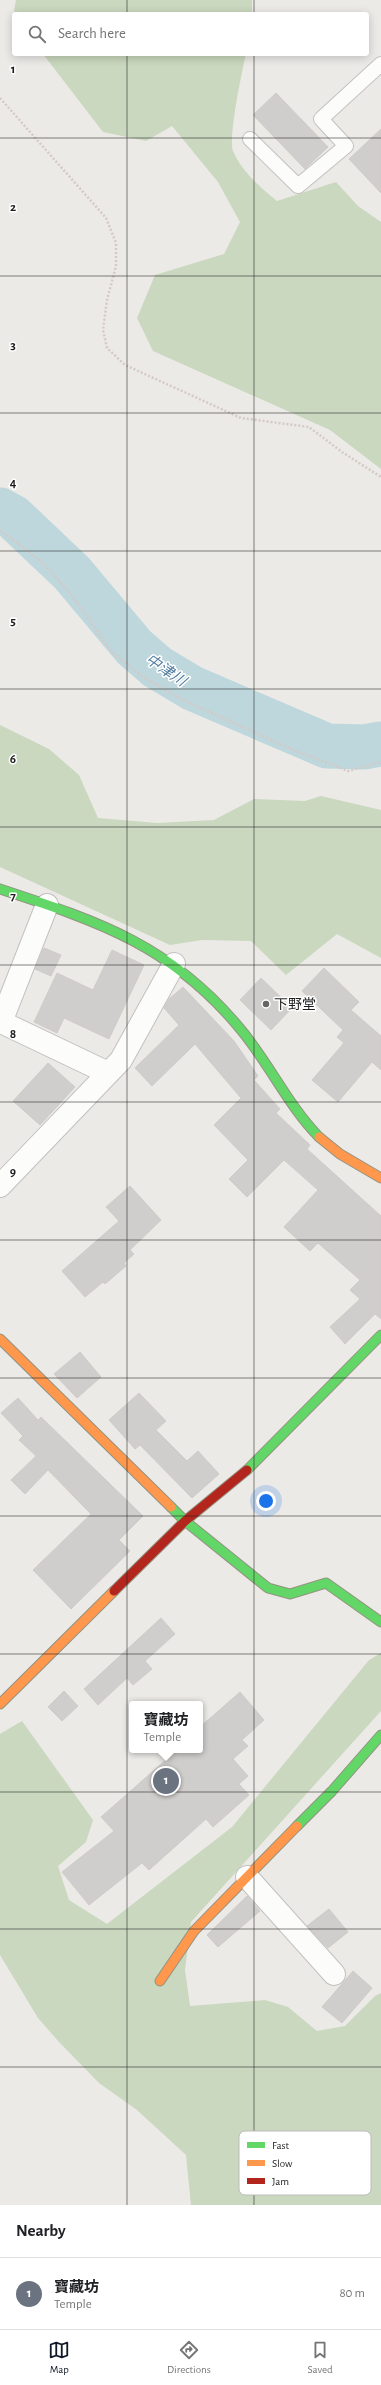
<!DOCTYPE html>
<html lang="en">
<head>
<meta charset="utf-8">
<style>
  body { margin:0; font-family:"Alegreya Sans","Noto Sans JP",sans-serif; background:#f6f6f6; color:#202124 }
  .you { position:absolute; left:266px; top:1501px; width:14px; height:14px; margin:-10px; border:3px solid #fff; border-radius:50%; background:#1a73e8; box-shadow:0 0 0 6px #1a73e833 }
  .badge { display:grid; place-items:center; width:26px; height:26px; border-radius:50%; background:#111827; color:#fff; font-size:13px; font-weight:700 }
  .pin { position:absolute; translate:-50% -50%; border:2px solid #fff; box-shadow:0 1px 4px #0006 }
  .popup { position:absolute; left:129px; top:1701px; width:74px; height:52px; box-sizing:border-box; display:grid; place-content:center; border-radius:4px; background:#fff; filter:drop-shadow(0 1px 3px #0005); font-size:13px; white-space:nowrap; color:#757577 }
  .popup b { font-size:15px; color:#202124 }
  .popup::after { content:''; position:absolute; left:50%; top:100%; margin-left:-8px; border:8px solid transparent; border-top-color:#fff }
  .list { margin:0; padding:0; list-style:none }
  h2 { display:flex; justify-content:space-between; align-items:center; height:52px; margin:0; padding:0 16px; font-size:17px }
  h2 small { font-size:13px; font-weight:400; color:#757577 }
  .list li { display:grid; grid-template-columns:26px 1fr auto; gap:12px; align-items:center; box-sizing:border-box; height:72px; padding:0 16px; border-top:1px solid #e0e0e0 }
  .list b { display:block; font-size:15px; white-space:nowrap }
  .list p { margin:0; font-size:13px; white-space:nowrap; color:#757577 }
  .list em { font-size:13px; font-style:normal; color:#757577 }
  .icon { flex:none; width:22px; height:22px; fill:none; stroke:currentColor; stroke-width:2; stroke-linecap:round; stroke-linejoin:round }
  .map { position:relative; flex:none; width:381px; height:2205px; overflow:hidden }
  .search { position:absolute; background:#fff; box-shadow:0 2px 10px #0003; left:12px; right:12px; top:12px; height:44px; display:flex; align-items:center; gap:10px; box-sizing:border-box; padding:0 14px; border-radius:4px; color:#757577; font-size:15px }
  .sheet { height:124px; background:#fff }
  nav { display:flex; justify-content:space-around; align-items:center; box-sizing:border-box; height:56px; border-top:1px solid #e0e0e0; background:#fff; font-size:11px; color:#757577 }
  nav a { display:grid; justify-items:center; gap:2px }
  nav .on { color:#111827 }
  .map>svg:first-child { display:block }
  .forest { fill:#c9d8be }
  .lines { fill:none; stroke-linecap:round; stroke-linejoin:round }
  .river { stroke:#bdd7dc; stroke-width:45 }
  .building { fill:#d0cecc; stroke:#cfcbc8 }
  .lane-casing { stroke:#c2c1bf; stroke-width:16 }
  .street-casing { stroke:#c2c1bf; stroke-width:24 }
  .fast-casing { stroke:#939381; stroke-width:11 }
  .slow-casing { stroke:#939381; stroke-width:11 }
  .jam-casing { stroke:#939381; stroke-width:11 }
  .path { stroke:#d5c9c7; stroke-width:2.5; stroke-dasharray:2 2; stroke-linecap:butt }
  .lane { stroke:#fcfcfb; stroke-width:14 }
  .street { stroke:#fcfcfb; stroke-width:22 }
  .fast { stroke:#63d668; stroke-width:9 }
  .slow { stroke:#ff974d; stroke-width:9 }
  .jam { stroke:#b3261e; stroke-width:9 }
  .grid { fill:none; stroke:#1e1e1e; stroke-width:1; stroke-opacity:0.55 }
  .poi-dot { fill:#666564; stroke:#fff; stroke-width:1.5 }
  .labels { text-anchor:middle; stroke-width:3; stroke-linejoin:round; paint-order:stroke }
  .poi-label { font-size:14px; fill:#1e1e1e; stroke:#fff; text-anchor:start }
  .water-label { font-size:15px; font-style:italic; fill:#507a9d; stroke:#fff }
  .key { fill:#fff; stroke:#bcbcbc; stroke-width:1 }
  .key-label { font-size:11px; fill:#1e1e1e }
  .grid-label { font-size:13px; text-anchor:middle; font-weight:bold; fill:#1e1e1e; stroke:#fff; stroke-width:3; stroke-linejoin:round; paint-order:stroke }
</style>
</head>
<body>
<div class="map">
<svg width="381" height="2205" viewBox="0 0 381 2205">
  <rect width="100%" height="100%" fill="#eceae7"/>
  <!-- forest -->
  <g class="forest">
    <path d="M 16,0 L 252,0 L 252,14 L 17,14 L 14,11 Z"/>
    <path d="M 43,54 L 246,54 C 242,71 228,138 233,151 C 242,172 260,187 277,201 L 336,182 L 358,206 L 381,222 L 381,469 L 330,430 L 153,351 L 137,318 L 155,275 L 224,254 L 240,222 L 218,182 L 172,126 L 146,141 L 103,132 Z"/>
    <path d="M 0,725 L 49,749 L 79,775 L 98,818 L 157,823 L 214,820 L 254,799 L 305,801 L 321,796 L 381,810 L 381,958 L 337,934 L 286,975 L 251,941 L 202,940 L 170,945 L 0,867 Z"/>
    <path d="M 381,1653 L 381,1711 L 191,1922 L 185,1970 L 190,2006 L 265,2000 L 288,2007 L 317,2031 L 345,2026 L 375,1996 L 381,1993 L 381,2205 L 191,2205 L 186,2155 L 137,2110 L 99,2083 L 59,2042 L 38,2018 L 0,1955 L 0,1734 L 22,1721 L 93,1820 L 86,1842 L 58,1866 L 69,1900 L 107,1924 L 232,1827 L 369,1660 Z"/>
  </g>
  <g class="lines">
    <!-- river -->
    <path class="river" d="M 0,510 L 13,517 L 72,573 L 134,647 L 157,667 L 192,688 L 327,746 L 364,747 L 381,744"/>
  </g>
  <!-- building -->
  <g class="building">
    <path d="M 276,93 L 328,147 L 305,169 L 253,115 Z"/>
    <path d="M 381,129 L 381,193 L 349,159 Z"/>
    <path d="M 44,948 L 61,955 L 51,976 L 35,969 Z"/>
    <path d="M 112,950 L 144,965 L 109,1039 L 64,1018 L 57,1033 L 34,1022 L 57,973 L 93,990 Z"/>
    <path d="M 324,968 L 359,1002 L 351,1010 L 381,1036 L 381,1070 L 372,1062 L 338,1102 L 312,1080 L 344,1043 L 337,1037 L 343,1030 L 302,991 Z"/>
    <path d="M 261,978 L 292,1008 L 271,1030 L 240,1000 Z"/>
    <path d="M 183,987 L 234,1041 L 258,1076 L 254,1080 L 280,1109 L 276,1113 L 310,1145 L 307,1149 L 381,1216 L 381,1319 L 375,1314 L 345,1344 L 330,1327 L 360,1299 L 350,1290 L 360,1280 L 318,1243 L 310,1251 L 284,1227 L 318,1190 L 284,1160 L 247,1197 L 229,1179 L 248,1160 L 214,1125 L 241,1098 L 195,1044 L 152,1086 L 135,1068 L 179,1025 L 164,1008 L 169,999 Z"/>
    <path d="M 48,1063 L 75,1087 L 40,1125 L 13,1101 Z"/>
    <path d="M 130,1186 L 161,1220 L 130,1250 L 134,1254 L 124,1263 L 126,1266 L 105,1284 L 103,1282 L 85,1297 L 62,1271 L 119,1221 L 106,1207 Z"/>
    <path d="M 80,1352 L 101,1377 L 77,1398 L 54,1374 Z"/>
    <path d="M 139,1393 L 166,1421 L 156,1430 L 187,1461 L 198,1451 L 219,1474 L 192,1498 L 140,1445 L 135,1449 L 109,1420 Z"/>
    <path d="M 18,1398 L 38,1420 L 41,1417 L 143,1516 L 119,1540 L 130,1551 L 71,1609 L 33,1570 L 91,1514 L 48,1470 L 25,1494 L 11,1480 L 36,1456 L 19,1440 L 23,1436 L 1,1413 Z"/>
    <path d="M 161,1618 L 175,1634 L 145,1661 L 152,1669 L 133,1685 L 127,1678 L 98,1705 L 84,1689 Z"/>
    <path d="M 64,1691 L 78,1706 L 62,1721 L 48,1707 Z"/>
    <path d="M 240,1692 L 264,1720 L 242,1740 L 248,1746 L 233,1759 L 248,1776 L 239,1784 L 249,1795 L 213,1827 L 206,1819 L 149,1870 L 142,1863 L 89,1905 L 62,1872 L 114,1831 L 101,1817 L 177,1750 L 200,1750 L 200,1727 Z"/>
    <path d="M 247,1896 L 260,1911 L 218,1947 L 207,1935 Z"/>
    <path d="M 329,1909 L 348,1932 L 328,1948 L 307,1926 Z"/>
    <path d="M 353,1971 L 372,1988 L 342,2023 L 322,2007 Z"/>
  </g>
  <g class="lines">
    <!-- lane casing -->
    <g class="lane-casing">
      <path id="lane" d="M 250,139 L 298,186 L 346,146 L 321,119 L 381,64"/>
    </g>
    <!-- street casing -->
    <g class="street-casing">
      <g id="street">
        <path d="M 47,905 L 1,1022 L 108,1073"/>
        <path d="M 0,1186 L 121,1060 L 174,964"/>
        <path d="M 247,1877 L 334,1974"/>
      </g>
    </g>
    <!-- fast casing -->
    <g class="fast-casing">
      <g id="fast">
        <path d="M 0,889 C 100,922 173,946 242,1031 C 270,1065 288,1105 319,1137"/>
        <path d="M 247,1470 L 381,1335"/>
        <path d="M 171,1507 L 185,1521 L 268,1588 L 290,1594 L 326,1583 L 381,1622"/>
        <path d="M 297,1826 L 332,1791 L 381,1735"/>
      </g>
    </g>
    <!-- slow casing -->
    <g class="slow-casing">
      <g id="slow">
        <path d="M 319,1137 L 340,1154 L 381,1178"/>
        <path d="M 0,1339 L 171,1507"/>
        <path d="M 0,1704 L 114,1591"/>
        <path d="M 160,1981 L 194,1931 L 297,1826"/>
      </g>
    </g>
    <!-- jam casing -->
    <g class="jam-casing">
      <path id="jam" d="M 114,1591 L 185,1521 L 247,1470"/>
    </g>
    <!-- path -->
    <g class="path">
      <path d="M 0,98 L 106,218 L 116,243 L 116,266 L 107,300 L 103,330 L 107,348 L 125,365 L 241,418 L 309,427 L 342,452 L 381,477"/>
      <path d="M 0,530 L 42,562 L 71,594 L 111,651 L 143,677 L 181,699 L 294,750 L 348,771 L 381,762"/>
    </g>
    <!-- lane -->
    <use href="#lane" class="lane"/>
    <!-- street -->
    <use href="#street" class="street"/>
    <!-- fast -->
    <use href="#fast" class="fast"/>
    <!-- slow -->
    <use href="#slow" class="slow"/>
    <!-- jam -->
    <use href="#jam" class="jam"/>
  </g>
  <!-- grid -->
  <path class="grid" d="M 127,0 L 127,14M 254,0 L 254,14M 127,54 L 127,2205M 254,54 L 254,2205M 0,138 L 381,138M 0,276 L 381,276M 0,413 L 381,413M 0,551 L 381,551M 0,689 L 381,689M 0,827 L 381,827M 0,965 L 381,965M 0,1102 L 381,1102M 0,1240 L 381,1240M 0,1378 L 381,1378M 0,1516 L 381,1516M 0,1654 L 381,1654M 0,1792 L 381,1792M 0,1929 L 381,1929M 0,2067 L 381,2067"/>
  <!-- markers -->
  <circle class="poi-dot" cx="266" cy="1004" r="4"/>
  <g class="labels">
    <!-- poi labels -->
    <g class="poi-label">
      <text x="274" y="1009">下野堂</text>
    </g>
    <!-- water labels -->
    <g class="water-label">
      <text transform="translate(166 670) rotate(34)" y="5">中津川</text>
    </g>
  </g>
  <!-- legend -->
  <rect x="239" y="2131" width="132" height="64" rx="6" class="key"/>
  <rect x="247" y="2142" width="18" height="6" fill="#63d668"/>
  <rect x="247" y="2160" width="18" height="6" fill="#ff974d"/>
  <rect x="247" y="2178" width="18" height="6" fill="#b3261e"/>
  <g class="key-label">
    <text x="272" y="2149">Fast</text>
    <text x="272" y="2167">Slow</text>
    <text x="272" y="2185">Jam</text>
  </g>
  <g class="grid-label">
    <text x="13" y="73">1</text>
    <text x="13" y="211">2</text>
    <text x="13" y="349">3</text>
    <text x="13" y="487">4</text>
    <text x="13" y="625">5</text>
    <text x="13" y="763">6</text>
    <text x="13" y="900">7</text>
    <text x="13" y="1038">8</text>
    <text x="13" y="1176">9</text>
  </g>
</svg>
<div class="you"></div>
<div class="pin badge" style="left:166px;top:1781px;background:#6b7280">1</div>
<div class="popup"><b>寶藏坊</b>Temple</div>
<div class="search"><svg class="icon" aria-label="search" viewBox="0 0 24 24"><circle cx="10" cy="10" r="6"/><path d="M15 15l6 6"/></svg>Search here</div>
</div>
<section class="sheet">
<h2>Nearby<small></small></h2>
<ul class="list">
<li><span class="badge" style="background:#6b7280">1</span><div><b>寶藏坊</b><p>Temple</p></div><em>80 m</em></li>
</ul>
</section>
<nav>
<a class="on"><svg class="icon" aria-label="map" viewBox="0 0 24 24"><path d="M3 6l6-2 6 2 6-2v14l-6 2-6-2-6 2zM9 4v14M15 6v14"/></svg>Map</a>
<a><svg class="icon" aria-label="directions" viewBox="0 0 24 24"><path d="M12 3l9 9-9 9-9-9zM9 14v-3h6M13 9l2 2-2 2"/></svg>Directions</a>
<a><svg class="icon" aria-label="saved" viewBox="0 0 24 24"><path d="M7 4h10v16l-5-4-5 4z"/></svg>Saved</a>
</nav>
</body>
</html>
